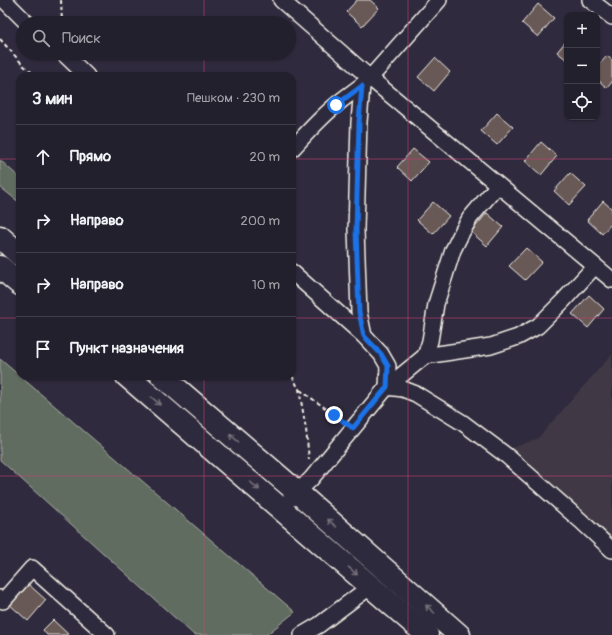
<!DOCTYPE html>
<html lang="ru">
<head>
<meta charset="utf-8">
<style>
  body { margin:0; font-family:Pangolin,sans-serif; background:#2f2d3a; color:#f1f3f6 }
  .controls { position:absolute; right:12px; top:12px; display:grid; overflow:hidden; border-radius:8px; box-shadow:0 1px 3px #0004 }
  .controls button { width:36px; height:36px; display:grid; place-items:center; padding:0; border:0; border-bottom:1px solid #403e4a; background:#23202e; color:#f1f3f6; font:20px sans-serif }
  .stop { position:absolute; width:12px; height:12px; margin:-9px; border:3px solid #1a73e8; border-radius:50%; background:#fff }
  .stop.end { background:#1a73e8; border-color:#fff; box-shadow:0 1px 4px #0008 }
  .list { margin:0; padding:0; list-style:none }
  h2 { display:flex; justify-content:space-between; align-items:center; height:52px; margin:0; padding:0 16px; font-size:17px }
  h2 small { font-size:13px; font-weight:400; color:#a3a3aa }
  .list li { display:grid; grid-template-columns:26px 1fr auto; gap:12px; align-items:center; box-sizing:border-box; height:64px; padding:0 16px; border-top:1px solid #403e4a }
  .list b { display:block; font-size:15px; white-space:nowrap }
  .list em { font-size:13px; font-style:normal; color:#a3a3aa }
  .icon { flex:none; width:22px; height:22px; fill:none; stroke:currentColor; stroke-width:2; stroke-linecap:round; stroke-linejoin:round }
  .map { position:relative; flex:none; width:612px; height:635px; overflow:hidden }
  .search { position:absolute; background:#23202e; box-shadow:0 1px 3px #0004; left:16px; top:16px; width:280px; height:44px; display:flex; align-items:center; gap:10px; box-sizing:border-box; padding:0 14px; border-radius:22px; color:#a3a3aa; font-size:15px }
  .panel { position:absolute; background:#23202e; box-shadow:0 1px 3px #0004; left:16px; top:72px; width:280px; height:308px; border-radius:12px }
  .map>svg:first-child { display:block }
  .built { fill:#403844 }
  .green { fill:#616c60; stroke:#aaaea4 }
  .building { fill:#685956; stroke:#f4f1e8 }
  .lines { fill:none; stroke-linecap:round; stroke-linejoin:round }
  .minor-casing { stroke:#f4f1e8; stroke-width:18 }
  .highway-casing { stroke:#f4f1e8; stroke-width:25 }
  .path { stroke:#f4f1e8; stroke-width:2; stroke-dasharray:4 3; stroke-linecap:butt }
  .minor { stroke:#2f2a3d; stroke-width:15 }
  .highway { stroke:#2f2a3d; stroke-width:22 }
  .oneway { stroke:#747079 }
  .route { stroke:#1a73e8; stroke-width:5 }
  .grid { fill:none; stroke:#cc4377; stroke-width:1; stroke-opacity:0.55 }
</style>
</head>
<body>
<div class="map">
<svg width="612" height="635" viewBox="0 0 612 635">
  <rect width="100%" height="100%" fill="#2f2a3d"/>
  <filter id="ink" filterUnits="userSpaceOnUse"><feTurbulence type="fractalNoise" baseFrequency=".025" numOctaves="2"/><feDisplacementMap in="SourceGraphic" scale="8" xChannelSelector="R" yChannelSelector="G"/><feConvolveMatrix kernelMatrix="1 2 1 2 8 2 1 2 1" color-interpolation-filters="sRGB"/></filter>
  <g filter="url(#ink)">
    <!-- built -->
    <path class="built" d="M 612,354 L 612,547 L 504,451 L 537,439 Z"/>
    <!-- green -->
    <g class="green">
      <path d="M 0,160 L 20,178 L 20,203 L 0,187 Z"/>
      <path d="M 0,359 L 295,612 L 266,635 L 194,635 L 0,460 Z"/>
    </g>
    <!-- building -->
    <g class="building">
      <path d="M 357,0 L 370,0 L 379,8 L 362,26 L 346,12 Z"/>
      <path d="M 538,4 L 554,18 L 538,37 L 522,23 Z"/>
      <path d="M 567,40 L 567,60 L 557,52 Z"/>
      <path d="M 607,56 L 612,60 L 612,82 L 607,88 L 597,79 L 597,67 Z"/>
      <path d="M 435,58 L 450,72 L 434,91 L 418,77 Z"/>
      <path d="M 497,113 L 513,127 L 497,145 L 481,131 Z"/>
      <path d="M 541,142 L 557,156 L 541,175 L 525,161 Z"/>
      <path d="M 413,149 L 429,162 L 412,181 L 397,167 Z"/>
      <path d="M 570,173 L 586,187 L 569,205 L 554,191 Z"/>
      <path d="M 603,201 L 612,209 L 612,223 L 602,234 L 587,220 Z"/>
      <path d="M 433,202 L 449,216 L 433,234 L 417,220 Z"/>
      <path d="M 487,213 L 503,227 L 487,246 L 471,232 Z"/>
      <path d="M 526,248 L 542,262 L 525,280 L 509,266 Z"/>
      <path d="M 589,295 L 604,309 L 588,328 L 572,314 Z"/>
      <path d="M 27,583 L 46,600 L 28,621 L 9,604 Z"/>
      <path d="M 53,620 L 69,635 L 47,635 L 43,630 Z"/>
    </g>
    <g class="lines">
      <!-- minor casing -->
      <g class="minor-casing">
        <g id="minor">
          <path d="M 4,0 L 27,23"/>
          <path d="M 281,0 L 370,78 L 612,280"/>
          <path d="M 590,0 L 612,17"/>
          <path d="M 63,53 L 87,76"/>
          <path d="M 362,86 L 359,122 L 356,230 L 359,312 L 364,336"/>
          <path d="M 292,149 C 306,134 320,118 336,105 C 347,95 360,88 370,78 L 439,0"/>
          <path d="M 292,272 L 364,336 L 381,354 L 388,366 L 387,387"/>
          <path d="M 425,356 L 430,341 L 436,304 L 453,250 L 462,232 L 470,218 L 498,185"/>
          <path d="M 387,387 L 425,356 L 491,346 L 518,337 L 538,326 L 563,301 L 595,266"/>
          <path d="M 290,499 L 311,479 L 387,387 L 403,389 L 416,394 L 463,423 L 507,456 L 581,521 L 612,550"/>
          <path d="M 0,598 L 3,601 L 32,568 L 107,635"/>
          <path d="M 302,635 L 319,625 L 371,586"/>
        </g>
      </g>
      <!-- highway casing -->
      <g class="highway-casing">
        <g id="highway">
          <path d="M 0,237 L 20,255"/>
          <path d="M 0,267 L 20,284"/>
          <path d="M 127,376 L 427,635"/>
          <path d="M 162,376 L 297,492 L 459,635"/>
        </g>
      </g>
      <!-- path -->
      <g class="path">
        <path d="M 61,0 L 62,23"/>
        <path d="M 0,39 L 24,66 L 36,76"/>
        <path d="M 292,376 L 299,389 L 306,429 L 309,460"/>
        <path d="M 300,390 L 342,420"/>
      </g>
      <!-- minor -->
      <use href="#minor" class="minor"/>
      <!-- highway -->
      <use href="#highway" class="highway"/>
    </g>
    <!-- one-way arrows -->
    <defs><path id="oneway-shaft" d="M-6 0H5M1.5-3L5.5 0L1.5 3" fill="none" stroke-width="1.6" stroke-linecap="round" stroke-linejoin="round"/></defs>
    <g class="oneway">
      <use href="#oneway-shaft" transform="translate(156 401) rotate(41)"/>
      <use href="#oneway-shaft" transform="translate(234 438) rotate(-139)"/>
      <use href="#oneway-shaft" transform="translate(255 486) rotate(41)"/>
      <use href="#oneway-shaft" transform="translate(332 523) rotate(-138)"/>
      <use href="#oneway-shaft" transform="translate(353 571) rotate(41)"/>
      <use href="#oneway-shaft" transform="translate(430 609) rotate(-138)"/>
    </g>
  </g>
  <g class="lines" filter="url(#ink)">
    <!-- route -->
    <path class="route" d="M 334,415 L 353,428 L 387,387 L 388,366 L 381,354 L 364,336 L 359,312 L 356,230 L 359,122 L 362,86 L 336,105"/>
  </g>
  <!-- grid -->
  <path class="grid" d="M 204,0 L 204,23M 408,0 L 408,635M 204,53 L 204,76M 0,159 L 20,159M 292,159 L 612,159M 0,318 L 20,318M 292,318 L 612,318M 204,376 L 204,635M 0,476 L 612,476"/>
</svg>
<div class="controls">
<button>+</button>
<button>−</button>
<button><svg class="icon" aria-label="locate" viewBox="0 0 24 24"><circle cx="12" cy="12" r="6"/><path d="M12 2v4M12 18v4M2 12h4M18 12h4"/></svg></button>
</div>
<div class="stop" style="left:336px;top:105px"></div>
<div class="stop end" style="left:334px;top:415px"></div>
<div class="search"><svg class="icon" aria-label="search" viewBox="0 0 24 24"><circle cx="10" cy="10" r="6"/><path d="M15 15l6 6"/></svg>Поиск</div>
<section class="panel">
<h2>3 мин<small>Пешком · 230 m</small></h2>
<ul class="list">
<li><svg class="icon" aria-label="ahead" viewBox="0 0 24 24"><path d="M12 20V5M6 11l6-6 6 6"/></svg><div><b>Прямо</b></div><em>20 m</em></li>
<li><svg class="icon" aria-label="right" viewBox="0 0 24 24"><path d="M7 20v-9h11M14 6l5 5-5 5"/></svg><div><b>Направо</b></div><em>200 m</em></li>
<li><svg class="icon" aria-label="right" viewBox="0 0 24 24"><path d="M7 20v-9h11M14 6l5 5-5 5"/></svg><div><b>Направо</b></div><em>10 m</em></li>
<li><svg class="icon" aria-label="arrive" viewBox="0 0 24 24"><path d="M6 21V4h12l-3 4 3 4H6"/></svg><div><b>Пункт назначения</b></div></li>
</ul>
</section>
</div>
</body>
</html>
